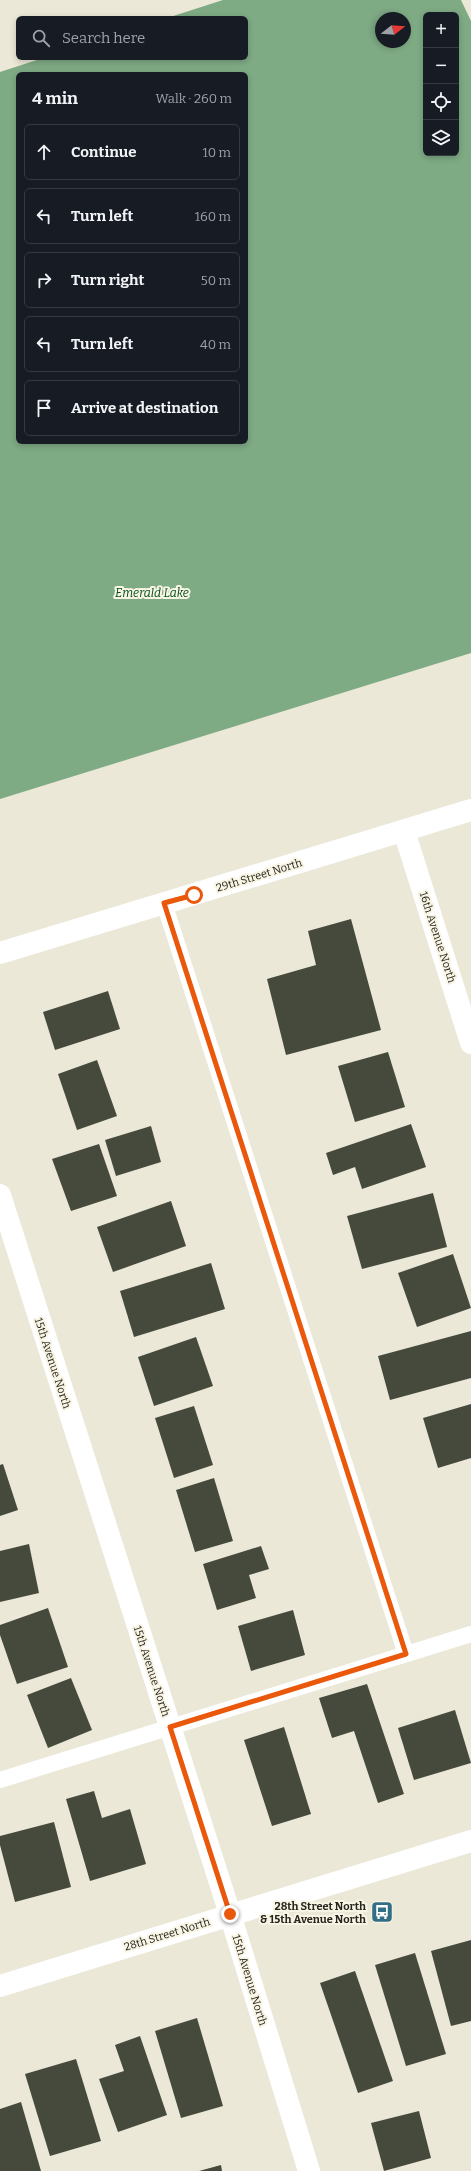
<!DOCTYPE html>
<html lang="en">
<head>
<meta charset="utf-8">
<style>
  body { margin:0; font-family:Bitter,serif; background:#20242c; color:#f1f3f6 }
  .controls { position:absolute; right:12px; top:12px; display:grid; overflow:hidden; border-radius:6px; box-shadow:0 2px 6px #0003 }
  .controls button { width:36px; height:36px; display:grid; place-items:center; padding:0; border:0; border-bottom:1px solid #363941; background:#171b24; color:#f1f3f6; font:20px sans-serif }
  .compass { position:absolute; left:375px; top:12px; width:36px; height:36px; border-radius:50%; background:#171b24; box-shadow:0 2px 6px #0003; rotate:73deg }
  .stop { position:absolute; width:12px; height:12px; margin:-9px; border:3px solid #ea580c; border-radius:50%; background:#fff }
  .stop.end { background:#ea580c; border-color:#fff; box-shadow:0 1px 4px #0008 }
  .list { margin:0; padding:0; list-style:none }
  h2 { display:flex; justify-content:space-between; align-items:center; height:52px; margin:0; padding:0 16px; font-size:17px }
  h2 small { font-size:13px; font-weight:400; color:#9ea1a6 }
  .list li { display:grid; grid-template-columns:26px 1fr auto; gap:12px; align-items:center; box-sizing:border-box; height:56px; margin:0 8px 8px; padding:0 8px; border:1px solid #363941; border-radius:6px }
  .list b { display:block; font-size:15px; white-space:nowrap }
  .list em { font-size:13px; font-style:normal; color:#9ea1a6 }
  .icon { flex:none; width:22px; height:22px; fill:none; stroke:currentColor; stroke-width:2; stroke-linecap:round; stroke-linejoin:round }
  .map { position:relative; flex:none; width:471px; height:2171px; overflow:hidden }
  .search { position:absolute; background:#171b24; box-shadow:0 2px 6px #0003; left:16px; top:16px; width:232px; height:44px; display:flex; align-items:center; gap:10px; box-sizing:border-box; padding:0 14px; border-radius:6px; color:#9ea1a6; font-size:15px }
  .panel { position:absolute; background:#171b24; box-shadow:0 2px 6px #0003; left:16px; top:72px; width:232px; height:372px; border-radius:6px }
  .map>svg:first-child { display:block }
  .water { fill:#7eaa84; fill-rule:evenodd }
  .building { fill:#464a3d }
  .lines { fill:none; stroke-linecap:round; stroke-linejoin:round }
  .lane { stroke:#fff; stroke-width:16 }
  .street { stroke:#fff; stroke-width:22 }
  .secondary { stroke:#fff; stroke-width:22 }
  .route { stroke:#ea580c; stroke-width:5 }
  .labels { text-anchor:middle; stroke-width:4; stroke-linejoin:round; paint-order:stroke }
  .street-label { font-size:11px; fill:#25241e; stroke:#f9f5e4 }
  .poi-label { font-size:11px; font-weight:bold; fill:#25241e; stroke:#f9f5e4; text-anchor:end }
  .water-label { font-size:12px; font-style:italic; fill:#014c1c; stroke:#f9f5e4 }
</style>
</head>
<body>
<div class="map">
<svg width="471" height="2171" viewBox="0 0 471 2171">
  <rect width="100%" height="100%" fill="#ebe8d7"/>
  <!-- water -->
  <path class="water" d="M 223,0 L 461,0 L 471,21 L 471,653 L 0,799 L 0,72 L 43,58 L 246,58 L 246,18 L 167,18 ZM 426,15 L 456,15 L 456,153 L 426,153 ZM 381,18 L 405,18 L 405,42 L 381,42 ZM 18,74 L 246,74 L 246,442 L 18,442 Z"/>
  <!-- building -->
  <g class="building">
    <path d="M 351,919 L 381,1030 L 286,1055 L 267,979 L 316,965 L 308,931 Z"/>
    <path d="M 108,991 L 120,1029 L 55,1050 L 43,1012 Z"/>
    <path d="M 388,1052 L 405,1107 L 355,1122 L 338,1066 Z"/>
    <path d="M 97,1060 L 117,1116 L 77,1130 L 58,1074 Z"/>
    <path d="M 411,1124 L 426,1167 L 362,1189 L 355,1167 L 333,1175 L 326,1153 Z"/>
    <path d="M 151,1126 L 161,1162 L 116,1176 L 105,1140 Z"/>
    <path d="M 99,1144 L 117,1196 L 71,1211 L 52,1159 Z"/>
    <path d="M 433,1193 L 447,1247 L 362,1269 L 347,1216 Z"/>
    <path d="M 171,1201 L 186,1246 L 113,1272 L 97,1227 Z"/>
    <path d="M 453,1254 L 471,1308 L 417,1327 L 398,1273 Z"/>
    <path d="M 211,1263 L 225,1309 L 134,1337 L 120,1291 Z"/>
    <path d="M 471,1331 L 471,1378 L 390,1400 L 378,1356 Z"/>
    <path d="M 196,1337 L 213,1386 L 154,1406 L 138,1357 Z"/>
    <path d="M 471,1404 L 471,1458 L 438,1468 L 423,1418 Z"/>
    <path d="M 194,1406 L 213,1465 L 174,1478 L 155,1418 Z"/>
    <path d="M 3,1464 L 18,1510 L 0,1516 L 0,1465 Z"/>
    <path d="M 214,1478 L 233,1541 L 195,1552 L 176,1490 Z"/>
    <path d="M 29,1544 L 39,1593 L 0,1602 L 0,1551 Z"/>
    <path d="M 261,1546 L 269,1569 L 249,1575 L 256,1598 L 217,1610 L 203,1564 Z"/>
    <path d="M 48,1608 L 68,1667 L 17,1684 L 0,1635 L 0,1625 Z"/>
    <path d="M 293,1610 L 305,1655 L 251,1671 L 238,1626 Z"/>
    <path d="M 71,1678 L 92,1730 L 48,1748 L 27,1695 Z"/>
    <path d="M 367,1684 L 404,1794 L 378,1803 L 354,1731 L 332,1738 L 319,1698 Z"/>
    <path d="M 455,1710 L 471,1763 L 414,1780 L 398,1728 Z"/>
    <path d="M 284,1727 L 311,1814 L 272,1826 L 244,1740 Z"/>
    <path d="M 94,1791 L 102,1818 L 130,1809 L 146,1864 L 90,1881 L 66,1799 Z"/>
    <path d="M 54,1822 L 71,1887 L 15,1902 L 0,1845 L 0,1836 Z"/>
    <path d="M 471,1940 L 471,2021 L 451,2026 L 431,1951 Z"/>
    <path d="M 415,1953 L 446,2054 L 406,2066 L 375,1965 Z"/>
    <path d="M 355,1971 L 393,2081 L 358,2093 L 320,1983 Z"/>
    <path d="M 197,2018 L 223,2106 L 181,2118 L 155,2031 Z"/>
    <path d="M 140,2036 L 167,2115 L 118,2132 L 99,2079 L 124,2071 L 115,2045 Z"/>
    <path d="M 76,2059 L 101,2141 L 50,2156 L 25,2074 Z"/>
    <path d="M 21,2102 L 41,2171 L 0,2171 L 0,2109 Z"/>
    <path d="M 419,2111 L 431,2158 L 384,2171 L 371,2123 Z"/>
    <path d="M 221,2165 L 222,2171 L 199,2171 Z"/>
  </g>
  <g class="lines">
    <!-- lane -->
    <g class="lane">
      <path d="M 164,903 L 406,1654"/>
      <path d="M 0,1780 L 471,1634"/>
    </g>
    <!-- street -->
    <g class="street">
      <path d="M 404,831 L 471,1043"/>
      <path d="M 0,953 L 471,810"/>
      <path d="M 0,1195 L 230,1914 L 309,2171"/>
    </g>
    <!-- secondary -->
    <path class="secondary" d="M 0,1986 L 471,1841"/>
  </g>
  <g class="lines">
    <!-- route -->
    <path class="route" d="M 194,895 L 164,903 L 406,1654 L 170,1727 L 230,1914"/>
  </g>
  <!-- icons -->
  <defs>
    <g id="bus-square" transform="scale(1.15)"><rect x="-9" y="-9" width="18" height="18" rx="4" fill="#326e85" stroke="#f9f5e4"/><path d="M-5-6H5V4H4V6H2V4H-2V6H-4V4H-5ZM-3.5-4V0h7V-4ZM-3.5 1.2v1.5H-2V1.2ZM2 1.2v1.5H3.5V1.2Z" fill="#fff"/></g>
  </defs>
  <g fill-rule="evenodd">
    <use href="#bus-square" x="382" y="1912"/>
  </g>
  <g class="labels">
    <!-- street labels -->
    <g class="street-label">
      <text transform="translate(259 875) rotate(-17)" y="4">29th Street North</text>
      <text transform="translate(438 937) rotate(72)" y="4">16th Avenue North</text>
      <text transform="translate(53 1363) rotate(72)" y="4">15th Avenue North</text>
      <text transform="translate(152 1671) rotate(72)" y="4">15th Avenue North</text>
      <text transform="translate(167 1934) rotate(-17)" y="4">28th Street North</text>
      <text transform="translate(250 1980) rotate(73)" y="4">15th Avenue North</text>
    </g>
    <!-- poi labels -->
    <g class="poi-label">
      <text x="366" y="1910">28th Street North<tspan x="366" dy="13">&amp; 15th Avenue North</tspan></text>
    </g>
    <!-- water labels -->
    <g class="water-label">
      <text x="152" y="597">Emerald Lake</text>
    </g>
  </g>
</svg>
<div class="controls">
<button>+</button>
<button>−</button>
<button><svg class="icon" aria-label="locate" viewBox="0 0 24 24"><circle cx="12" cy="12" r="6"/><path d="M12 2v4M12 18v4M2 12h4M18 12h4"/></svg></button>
<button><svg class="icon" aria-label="layers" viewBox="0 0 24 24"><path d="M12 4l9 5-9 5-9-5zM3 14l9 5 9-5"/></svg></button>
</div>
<svg class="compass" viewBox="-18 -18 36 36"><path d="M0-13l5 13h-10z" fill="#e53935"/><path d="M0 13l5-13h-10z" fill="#9ea1a6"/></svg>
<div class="stop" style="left:194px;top:895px"></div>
<div class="stop end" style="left:230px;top:1914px"></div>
<div class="search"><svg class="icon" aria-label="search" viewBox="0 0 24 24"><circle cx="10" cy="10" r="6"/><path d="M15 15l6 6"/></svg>Search here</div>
<section class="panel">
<h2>4 min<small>Walk · 260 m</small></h2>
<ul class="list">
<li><svg class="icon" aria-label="ahead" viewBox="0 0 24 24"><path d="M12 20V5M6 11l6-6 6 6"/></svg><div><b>Continue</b></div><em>10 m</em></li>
<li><svg class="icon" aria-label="left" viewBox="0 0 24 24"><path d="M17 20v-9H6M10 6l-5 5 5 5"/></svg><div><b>Turn left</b></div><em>160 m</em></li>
<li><svg class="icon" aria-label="right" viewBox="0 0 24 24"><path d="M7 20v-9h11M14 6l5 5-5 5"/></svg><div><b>Turn right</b></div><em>50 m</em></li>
<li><svg class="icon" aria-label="left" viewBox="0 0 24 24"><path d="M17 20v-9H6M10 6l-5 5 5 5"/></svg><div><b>Turn left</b></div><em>40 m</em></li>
<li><svg class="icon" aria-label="arrive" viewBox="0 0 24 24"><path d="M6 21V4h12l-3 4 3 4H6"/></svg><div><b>Arrive at destination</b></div></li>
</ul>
</section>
</div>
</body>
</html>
